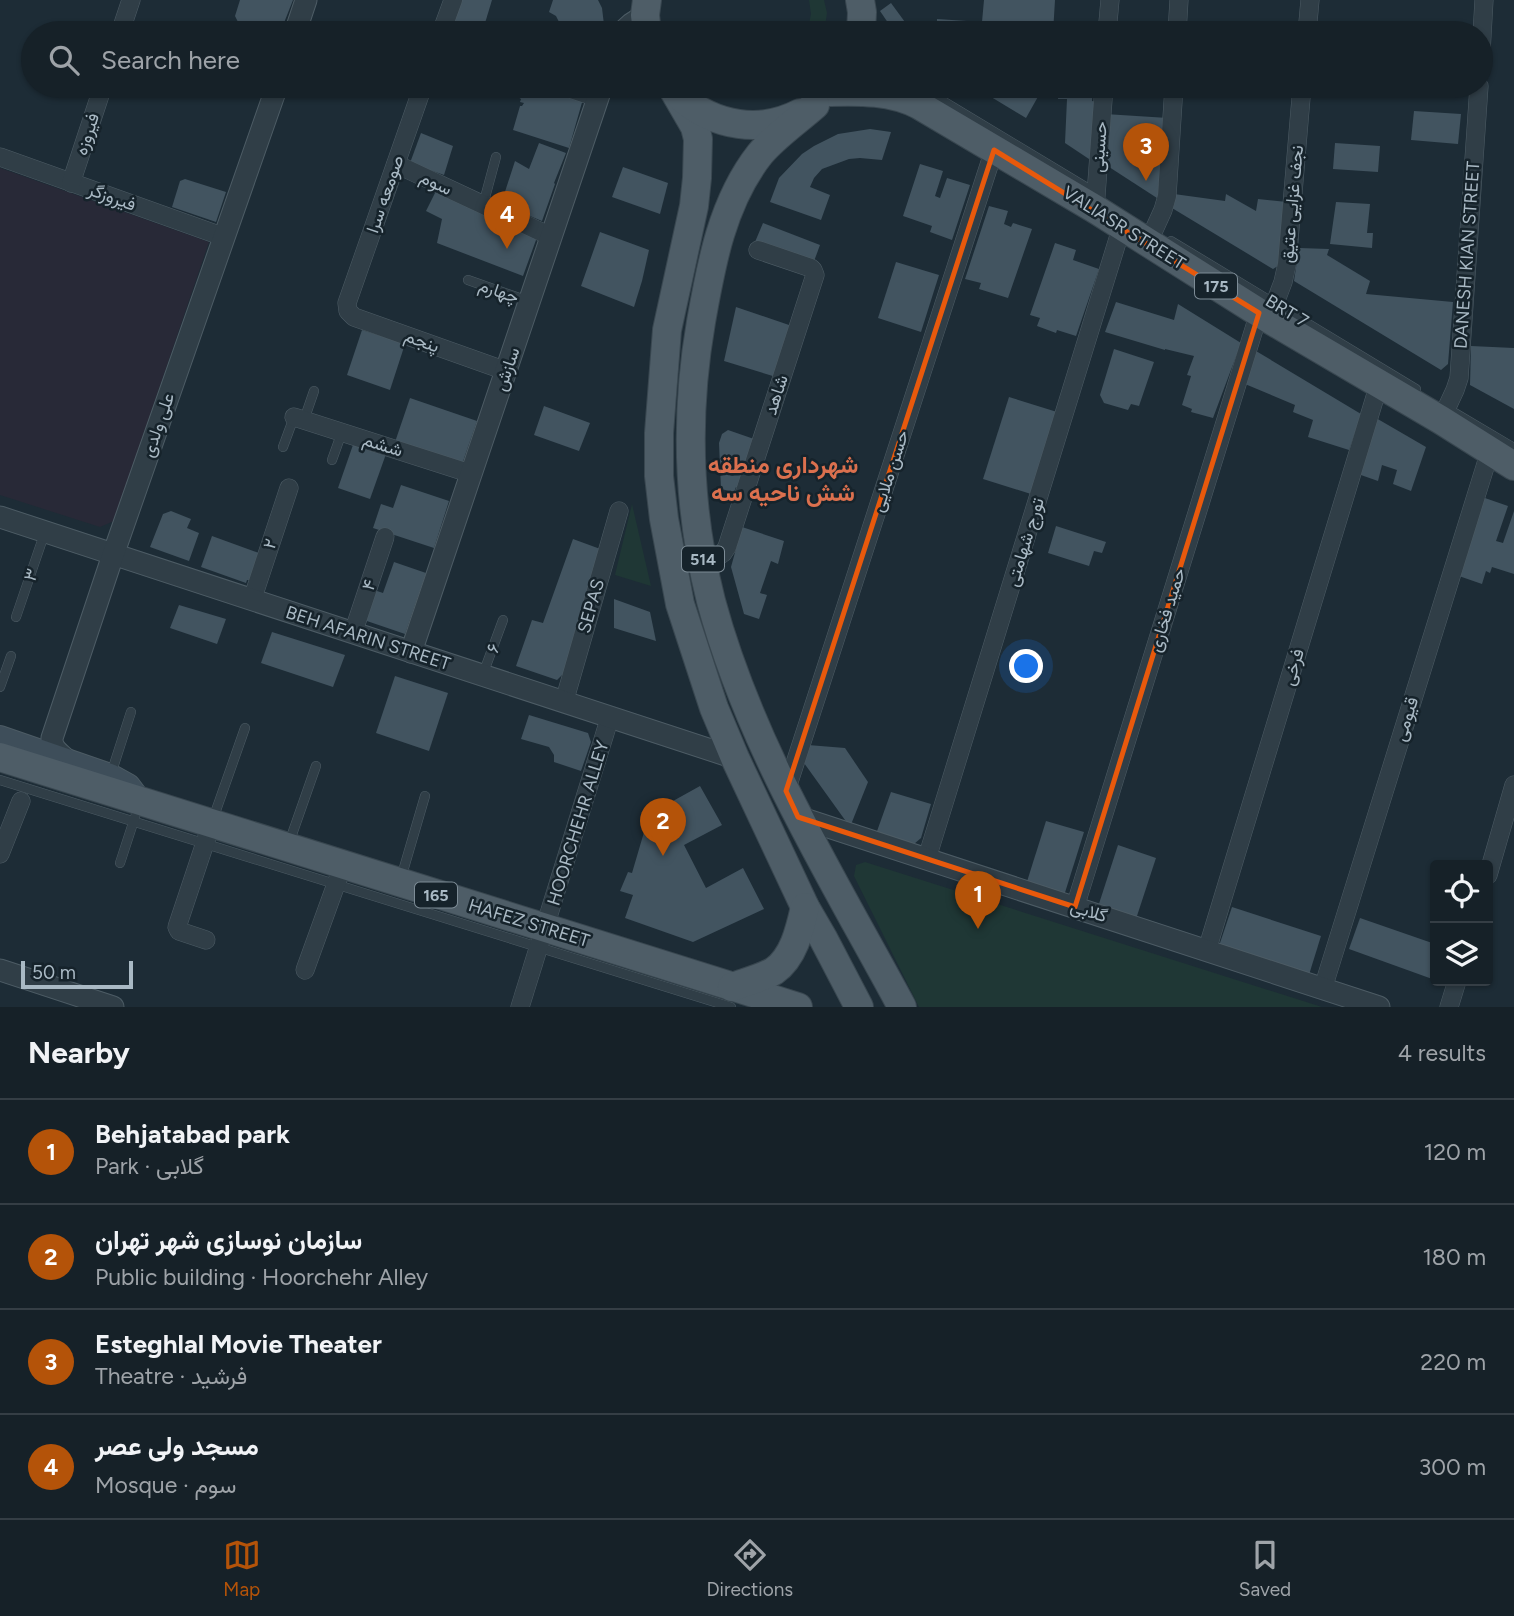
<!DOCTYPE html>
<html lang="en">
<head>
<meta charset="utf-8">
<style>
  body { margin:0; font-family:Figtree,Vazirmatn,sans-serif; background:#232e34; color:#f1f3f6 }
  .controls { position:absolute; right:21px; bottom:21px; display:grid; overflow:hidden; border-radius:7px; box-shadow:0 2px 5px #0004 }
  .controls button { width:63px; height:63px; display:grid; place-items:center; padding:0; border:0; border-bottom:2px solid #353e45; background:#162128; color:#f1f3f6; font:35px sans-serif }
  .scale { position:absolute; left:21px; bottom:18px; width:112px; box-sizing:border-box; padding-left:7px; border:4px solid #a9b9c4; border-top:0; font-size:19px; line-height:24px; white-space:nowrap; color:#a9b9c4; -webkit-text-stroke:5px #16232b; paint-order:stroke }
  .you { position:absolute; left:1027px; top:667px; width:24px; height:24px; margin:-18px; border:5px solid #fff; border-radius:50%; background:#1a73e8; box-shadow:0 0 0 10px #1a73e833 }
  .badge { display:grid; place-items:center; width:46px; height:46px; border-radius:50%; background:#b45309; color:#fff; font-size:23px; font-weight:700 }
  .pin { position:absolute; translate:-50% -58px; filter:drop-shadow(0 2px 4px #0008) }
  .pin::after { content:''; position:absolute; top:37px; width:24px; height:21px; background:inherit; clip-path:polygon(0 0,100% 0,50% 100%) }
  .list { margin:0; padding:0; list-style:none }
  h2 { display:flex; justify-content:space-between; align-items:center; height:91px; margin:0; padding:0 28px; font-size:30px }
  h2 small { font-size:23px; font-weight:400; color:#9ea3a8 }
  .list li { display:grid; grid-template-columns:46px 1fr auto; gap:21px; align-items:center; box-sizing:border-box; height:105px; padding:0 28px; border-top:2px solid #353e45 }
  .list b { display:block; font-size:26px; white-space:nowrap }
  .list p { margin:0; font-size:23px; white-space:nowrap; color:#9ea3a8 }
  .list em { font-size:23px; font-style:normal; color:#9ea3a8 }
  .icon { flex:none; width:38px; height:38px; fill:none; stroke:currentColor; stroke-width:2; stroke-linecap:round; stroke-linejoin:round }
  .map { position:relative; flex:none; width:1514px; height:1007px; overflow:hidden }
  .search { position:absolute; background:#162128; box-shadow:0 2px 5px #0004; left:21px; right:21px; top:21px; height:77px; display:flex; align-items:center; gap:18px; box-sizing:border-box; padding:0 24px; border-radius:38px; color:#9ea3a8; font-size:26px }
  .sheet { height:511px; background:#162128 }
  nav { display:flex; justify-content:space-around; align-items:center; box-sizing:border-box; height:98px; border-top:2px solid #353e45; background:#162128; font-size:19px; color:#9ea3a8 }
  nav a { display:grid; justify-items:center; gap:4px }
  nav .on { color:#b45309 }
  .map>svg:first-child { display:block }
  .medical { fill:#282937 }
  .green { fill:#1f3735 }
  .building { fill:#425460 }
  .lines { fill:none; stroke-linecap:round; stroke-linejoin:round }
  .service-casing { stroke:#4d5c65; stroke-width:10 }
  .minor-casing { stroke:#4d5c65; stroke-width:19 }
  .tertiary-casing { stroke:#4d5c65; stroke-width:23 }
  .secondary-casing { stroke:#4d5c65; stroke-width:26 }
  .primary-casing { stroke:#394750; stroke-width:30 }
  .service { stroke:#303e47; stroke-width:9 }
  .minor { stroke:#303e47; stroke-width:18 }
  .tertiary { stroke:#303e47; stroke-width:21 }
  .secondary { stroke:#3e4e5a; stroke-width:24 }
  .primary { stroke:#4e5d67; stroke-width:28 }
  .marked { fill:none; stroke:#e8590c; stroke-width:5; stroke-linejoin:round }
  .labels { text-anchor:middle; stroke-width:5; stroke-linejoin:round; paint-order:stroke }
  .shield { fill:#16232b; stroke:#7d8c96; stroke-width:2 }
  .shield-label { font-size:16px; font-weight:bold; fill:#a9b9c4 }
  .street-label { font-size:18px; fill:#a9b9c4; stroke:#16232b }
  .district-label { font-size:24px; font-weight:bold; fill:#db704e; stroke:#16232b }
</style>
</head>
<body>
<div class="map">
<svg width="1514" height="1007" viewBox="0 0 1514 1007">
  <rect width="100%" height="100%" fill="#1d2c36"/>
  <!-- medical -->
  <path class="medical" d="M 0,168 L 209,242 L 114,521 L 100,527 L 0,495 Z"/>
  <!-- green -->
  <g class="green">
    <path d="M 809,0 L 824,0 L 827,13 L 824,33 L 807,33 L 811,14 Z"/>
    <path d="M 632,504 L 651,586 L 615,575 Z"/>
    <path d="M 865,862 L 1322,1007 L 919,1007 L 854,876 L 856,865 Z"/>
  </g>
  <!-- building -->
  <g class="building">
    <path d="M 240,0 L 293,0 L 280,33 L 229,33 L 232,25 L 238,22 L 235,16 Z"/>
    <path d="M 461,0 L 492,0 L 482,33 L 450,33 Z"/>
    <path d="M 553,0 L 598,0 L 602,8 L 605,33 L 563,33 L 557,31 L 560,24 L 556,16 L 549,12 Z"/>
    <path d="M 984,0 L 1055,0 L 1053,33 L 937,33 L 937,19 L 982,22 Z"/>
    <path d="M 891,3 L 913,33 L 895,33 L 880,11 Z"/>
    <path d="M 522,86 L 542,86 L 549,88 L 548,91 L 563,96 L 564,92 L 583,99 L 569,148 L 513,130 L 520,106 L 522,106 L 524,103 L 520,102 L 521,99 L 518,97 Z"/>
    <path d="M 973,86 L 1044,86 L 1026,118 Z"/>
    <path d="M 1059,86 L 1093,86 L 1092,101 L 1097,102 L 1093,156 L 1089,159 L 1065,143 L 1067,99 L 1058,99 Z"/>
    <path d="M 1414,111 L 1461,114 L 1458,144 L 1411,140 Z"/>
    <path d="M 1105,114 L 1168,118 L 1161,196 L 1157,198 L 1106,165 Z"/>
    <path d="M 870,129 L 891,132 L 882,160 L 860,158 L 849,159 L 822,169 L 814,178 L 810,187 L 830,195 L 821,220 L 770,202 L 779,178 L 802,154 L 814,146 L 838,134 Z"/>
    <path d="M 421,133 L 453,146 L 444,175 L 410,163 Z"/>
    <path d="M 539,143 L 566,153 L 554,183 L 555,184 L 542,221 L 501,204 L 515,161 L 529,169 Z"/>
    <path d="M 1335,143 L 1380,146 L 1378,172 L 1333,169 Z"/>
    <path d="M 920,164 L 943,171 L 935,196 L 940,198 L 947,178 L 970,185 L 952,240 L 930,232 L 932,226 L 903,216 Z"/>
    <path d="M 623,167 L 668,183 L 660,214 L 612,197 Z"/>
    <path d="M 185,179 L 226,192 L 216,222 L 172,207 L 180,181 Z"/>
    <path d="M 437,189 L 529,230 L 536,240 L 523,276 L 437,243 L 442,219 L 426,211 Z"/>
    <path d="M 1174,194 L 1225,201 L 1226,194 L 1256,211 L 1258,199 L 1287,202 L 1281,264 L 1273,269 L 1172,208 Z"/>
    <path d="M 1336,202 L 1370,204 L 1367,233 L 1373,233 L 1372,248 L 1330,244 Z"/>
    <path d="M 989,206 L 1008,211 L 1004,224 L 1011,227 L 1013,223 L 1032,229 L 1008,298 L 979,289 L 981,283 L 965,279 Z"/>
    <path d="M 763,223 L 820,245 L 813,264 L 755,242 Z"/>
    <path d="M 600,232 L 649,250 L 642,281 L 634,307 L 581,286 Z"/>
    <path d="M 1055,243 L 1076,250 L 1073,260 L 1099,269 L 1076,336 L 1057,330 L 1056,333 L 1037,326 L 1040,318 L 1030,315 Z"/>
    <path d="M 1299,248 L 1329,249 L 1327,255 L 1370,281 L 1366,294 L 1453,302 L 1448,364 L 1441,370 L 1294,281 Z"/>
    <path d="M 896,262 L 939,275 L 921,332 L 878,318 Z"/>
    <path d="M 1116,302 L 1174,320 L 1178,304 L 1241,343 L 1213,418 L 1191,412 L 1192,409 L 1182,405 L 1191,376 L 1187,375 L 1194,356 L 1165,349 L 1165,350 L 1105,332 Z"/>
    <path d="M 736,307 L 792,326 L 776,377 L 724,361 Z"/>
    <path d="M 362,330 L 405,344 L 390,390 L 347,375 Z"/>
    <path d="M 1471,346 L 1514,348 L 1514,409 L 1470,385 Z"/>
    <path d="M 1114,349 L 1154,362 L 1139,406 L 1131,404 L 1128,410 L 1104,403 L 1100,395 Z"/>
    <path d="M 1256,351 L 1361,414 L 1349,450 L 1308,437 L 1313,420 L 1293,412 L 1295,405 L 1245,384 Z"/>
    <path d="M 1009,397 L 1057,412 L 1031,494 L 983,479 Z"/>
    <path d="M 410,398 L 477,421 L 461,467 L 394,445 Z"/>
    <path d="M 544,406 L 590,423 L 579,451 L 534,435 Z"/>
    <path d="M 1376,418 L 1426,447 L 1411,491 L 1393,484 L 1397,470 L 1382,465 L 1378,481 L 1358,474 Z"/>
    <path d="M 728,430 L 754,439 L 738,487 L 736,487 L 734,492 L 721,489 L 719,443 L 722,434 Z"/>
    <path d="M 354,442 L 386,454 L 370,499 L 338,488 Z"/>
    <path d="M 401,485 L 449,501 L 434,548 L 373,528 L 381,504 L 393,508 Z"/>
    <path d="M 1482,497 L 1508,506 L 1496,541 L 1503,543 L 1514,511 L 1514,574 L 1492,567 L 1490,573 L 1486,571 L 1482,584 L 1456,575 Z"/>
    <path d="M 171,511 L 191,519 L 187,528 L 199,533 L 189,561 L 150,547 L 163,514 Z"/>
    <path d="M 1056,526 L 1106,542 L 1102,553 L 1094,551 L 1089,566 L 1048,553 Z"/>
    <path d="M 742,527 L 784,541 L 778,564 L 771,561 L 760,593 L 767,595 L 759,619 L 744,614 L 731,567 Z"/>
    <path d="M 212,536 L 259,553 L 250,580 L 247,580 L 246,583 L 201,567 Z"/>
    <path d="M 573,539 L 603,550 L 574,634 L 579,635 L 566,671 L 557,680 L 516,666 L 532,620 L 543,623 Z"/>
    <path d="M 394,562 L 426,573 L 405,634 L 361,619 L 371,589 L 383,593 Z"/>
    <path d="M 614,599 L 650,612 L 656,641 L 614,628 Z"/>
    <path d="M 179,605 L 226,619 L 217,644 L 170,628 Z"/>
    <path d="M 272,632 L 345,655 L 333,687 L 261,663 Z"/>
    <path d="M 395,676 L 448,693 L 429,751 L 376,733 Z"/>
    <path d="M 529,715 L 588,733 L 591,742 L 581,771 L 554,762 L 554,755 L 549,747 L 521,739 Z"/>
    <path d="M 808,745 L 845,748 L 868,782 L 850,827 L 804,763 Z"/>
    <path d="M 700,786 L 722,825 L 684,845 L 706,888 L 743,868 L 764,909 L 693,942 L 625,918 L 633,895 L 620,891 L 628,872 L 632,873 L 647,822 L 646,816 Z"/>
    <path d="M 891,792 L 931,804 L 921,838 L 914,844 L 876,834 Z"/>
    <path d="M 1046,821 L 1084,832 L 1063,899 L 1025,888 Z"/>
    <path d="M 1118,845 L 1156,858 L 1134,925 L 1096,913 Z"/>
    <path d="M 1232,907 L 1321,936 L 1308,978 L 1218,949 Z"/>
    <path d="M 1360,918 L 1435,944 L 1435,980 L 1349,949 Z"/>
  </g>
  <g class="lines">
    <!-- service casing -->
    <g class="service-casing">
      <g id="service">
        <path d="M 918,86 L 1094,192"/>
        <path d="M 483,205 L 496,157"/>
        <path d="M 1171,241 L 1416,389"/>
        <path d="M 468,280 L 528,301"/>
        <path d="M 1455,413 L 1514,448"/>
        <path d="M 304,420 L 314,391"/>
        <path d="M 283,447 L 294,417"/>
        <path d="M 332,460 L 342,432"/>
        <path d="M 16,617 L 45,532"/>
        <path d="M 483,674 L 503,620"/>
        <path d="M 0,687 L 11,656"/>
        <path d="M 111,774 L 131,712"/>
        <path d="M 0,780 L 731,1007"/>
        <path d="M 213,819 L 245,728"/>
        <path d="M 289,843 L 316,766"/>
        <path d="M 120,863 L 135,817"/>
        <path d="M 401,878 L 425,796"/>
      </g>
    </g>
    <!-- minor casing -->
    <g class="minor-casing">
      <g id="minor">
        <path d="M 120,33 L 131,0"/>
        <path d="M 441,33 L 453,0"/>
        <path d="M 1107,33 L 1110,0"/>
        <path d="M 1177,33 L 1179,0"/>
        <path d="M 1307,33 L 1310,0"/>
        <path d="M 1481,53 L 1484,0"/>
        <path d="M 423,86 L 347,303 L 348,311 L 354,317 L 506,371"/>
        <path d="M 562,86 L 598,98"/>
        <path d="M 0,157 L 224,237"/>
        <path d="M 396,164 L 552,237"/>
        <path d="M 71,183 L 103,86"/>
        <path d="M 1095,209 L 1104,86"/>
        <path d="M 1148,243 L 1163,210 L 1167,196 L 1174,86"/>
        <path d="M 1269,319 L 1283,282 L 1287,264 L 1302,86"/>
        <path d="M 294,417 L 472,474"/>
        <path d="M 1441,420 L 1455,390 L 1459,378 L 1479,86"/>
        <path d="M 704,566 L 723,553 L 727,547 L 815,275 L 813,270 L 811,268 L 758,250"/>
        <path d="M 252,600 L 289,488"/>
        <path d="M 353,633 L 385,537"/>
        <path d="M 564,702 L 619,511"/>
        <path d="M 786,791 L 994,150"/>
        <path d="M 0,854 L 21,801"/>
        <path d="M 927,858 L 1122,226"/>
        <path d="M 1488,875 L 1514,785"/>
        <path d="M 1075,907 L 1259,313"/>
        <path d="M 206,940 L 179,931 L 177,927 L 211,825"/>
        <path d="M 1207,950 L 1379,384"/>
        <path d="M 305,970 L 343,865"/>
        <path d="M 1323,988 L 1490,451"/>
        <path d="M 520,1007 L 610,717"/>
        <path d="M 1449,1007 L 1457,981"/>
      </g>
    </g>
    <!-- tertiary casing -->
    <g class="tertiary-casing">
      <g id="tertiary">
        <path d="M 295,33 L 306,0"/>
        <path d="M 621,33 L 631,24 L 645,15"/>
        <path d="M 0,517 L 735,758"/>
        <path d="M 411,652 L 602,86"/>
        <path d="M 68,761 C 61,754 51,749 52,738 L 113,555 L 277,86"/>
        <path d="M 798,817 L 1379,1007"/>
        <path d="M 0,970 L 113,1007"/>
      </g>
    </g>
    <!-- secondary casing -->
    <g class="secondary-casing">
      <path id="secondary" d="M 0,738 L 110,776 L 128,786 L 140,802"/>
    </g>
    <!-- primary casing -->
    <g class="primary-casing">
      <g id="primary">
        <path d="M 860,0 L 862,12 L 861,33"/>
        <path d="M 647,33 L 645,15 L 647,0"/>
        <path d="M 673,89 L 695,127 L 698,139 L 697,178 L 694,206 L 667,330 L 659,433 L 659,476 L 664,519 L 680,604 L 714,708 L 735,758 L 805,907 L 823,938 L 859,1007"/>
        <path d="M 830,92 C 860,91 892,91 919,105 L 1095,209 L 1269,319 L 1441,420 L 1514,466"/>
        <path d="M 682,98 C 715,126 760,134 800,113"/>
        <path d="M 815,105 C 797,121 775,136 760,154 C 722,202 711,265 701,322 C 685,414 688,510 711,601 C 750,746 831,875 902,1007"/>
        <path d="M 0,757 L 798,1007"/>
        <path d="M 732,987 C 746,982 762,978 774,971 C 794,957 800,929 805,907"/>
      </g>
    </g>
    <!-- service -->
    <use href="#service" class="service"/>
    <!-- minor -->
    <use href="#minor" class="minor"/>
    <!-- tertiary -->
    <use href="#tertiary" class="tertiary"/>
    <!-- secondary -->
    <use href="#secondary" class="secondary"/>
    <!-- primary -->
    <use href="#primary" class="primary"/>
  </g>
  <!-- marked area -->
  <path class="marked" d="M 994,150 L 1259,313 L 1075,907 L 798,817 L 786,791 Z"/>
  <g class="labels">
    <!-- shield labels -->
    <g class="shield">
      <rect x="1195" y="273.5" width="42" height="25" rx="5"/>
      <rect x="682" y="546.5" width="42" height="25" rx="5"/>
      <rect x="415" y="882.5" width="42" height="25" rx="5"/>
    </g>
    <g class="shield-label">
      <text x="1216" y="292">175</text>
      <text x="703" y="565">514</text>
      <text x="436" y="901">165</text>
    </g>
    <!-- street labels -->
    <g class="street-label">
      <text transform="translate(87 134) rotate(-72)" y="6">فیروزه</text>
      <text transform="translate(1099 147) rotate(-86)" y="6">حسینی</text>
      <text transform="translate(436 183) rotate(25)" y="6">سوم</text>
      <text transform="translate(385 194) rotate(-71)" y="6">صومعه سرا</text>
      <text transform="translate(112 197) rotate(20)" y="6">فیروزگر</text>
      <text transform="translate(1292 204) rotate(-85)" y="6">نجف غزایی عتیق</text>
      <text transform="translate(1124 228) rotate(32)" y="6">VALIASR STREET</text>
      <text transform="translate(1467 255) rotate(-86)" y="6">DANESH KIAN STREET</text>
      <text transform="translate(499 291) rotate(19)" y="6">چهارم</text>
      <text transform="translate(1287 311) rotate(31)" y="6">BRT 7</text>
      <text transform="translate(422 341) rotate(20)" y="6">پنجم</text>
      <text transform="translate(507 369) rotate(-71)" y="6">سازش</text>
      <text transform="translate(776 395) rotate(-72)" y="6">شاهد</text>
      <text transform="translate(158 425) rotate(-71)" y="6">علی ولدی</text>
      <text transform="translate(383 445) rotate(18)" y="6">ششم</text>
      <text transform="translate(890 471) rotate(-72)" y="6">حسن ملایی</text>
      <text transform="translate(1025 542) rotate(-73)" y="6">تورج شهامتی</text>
      <text transform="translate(270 544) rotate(-72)" y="6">۲</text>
      <text transform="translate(31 575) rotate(-71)" y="6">۳</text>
      <text transform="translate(369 585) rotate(-71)" y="6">۴</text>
      <text transform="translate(591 606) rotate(-74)" y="6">SEPAS</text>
      <text transform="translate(1167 610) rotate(-73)" y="6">حمید فخاری</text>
      <text transform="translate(368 638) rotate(18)" y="6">BEH AFARIN STREET</text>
      <text transform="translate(493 648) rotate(-70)" y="6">۶</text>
      <text transform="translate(1293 667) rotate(-73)" y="6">فرخی</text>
      <text transform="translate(1406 719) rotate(-73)" y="6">قیومی</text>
      <text transform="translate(578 823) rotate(-73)" y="6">HOORCHEHR ALLEY</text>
      <text transform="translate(1089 911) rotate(18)" y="6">گلابی</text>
      <text transform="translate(529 923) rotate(17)" y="6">HAFEZ STREET</text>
    </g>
    <!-- district labels -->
    <g class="district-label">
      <text x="783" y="473">شهرداری منطقه<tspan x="783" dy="28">شش ناحیه سه</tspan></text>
    </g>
  </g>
</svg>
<div class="controls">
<button><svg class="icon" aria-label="locate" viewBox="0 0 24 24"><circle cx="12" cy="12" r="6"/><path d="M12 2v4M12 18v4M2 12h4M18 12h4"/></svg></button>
<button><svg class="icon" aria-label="layers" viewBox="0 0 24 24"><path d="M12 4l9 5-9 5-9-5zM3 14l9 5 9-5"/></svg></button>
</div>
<div class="scale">50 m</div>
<div class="you"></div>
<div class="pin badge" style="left:978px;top:929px">1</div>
<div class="pin badge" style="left:663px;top:856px">2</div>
<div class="pin badge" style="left:1146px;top:181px">3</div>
<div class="pin badge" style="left:507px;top:249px">4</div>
<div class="search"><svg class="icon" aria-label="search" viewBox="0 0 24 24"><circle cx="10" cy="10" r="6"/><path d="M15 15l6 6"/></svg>Search here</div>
</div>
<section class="sheet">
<h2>Nearby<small>4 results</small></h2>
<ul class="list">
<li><span class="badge">1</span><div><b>Behjatabad park</b><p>Park · گلابی</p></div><em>120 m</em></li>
<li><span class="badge">2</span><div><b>سازمان نوسازی شهر تهران</b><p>Public building · Hoorchehr Alley</p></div><em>180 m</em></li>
<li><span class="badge">3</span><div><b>Esteghlal Movie Theater</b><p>Theatre · فرشید</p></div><em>220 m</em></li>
<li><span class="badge">4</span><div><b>مسجد ولی عصر</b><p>Mosque · سوم</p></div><em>300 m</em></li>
</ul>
</section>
<nav>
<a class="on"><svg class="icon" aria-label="map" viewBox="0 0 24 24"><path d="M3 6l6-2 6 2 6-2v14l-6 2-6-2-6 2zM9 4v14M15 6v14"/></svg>Map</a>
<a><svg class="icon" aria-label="directions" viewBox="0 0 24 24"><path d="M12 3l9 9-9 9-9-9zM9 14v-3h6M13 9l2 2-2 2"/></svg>Directions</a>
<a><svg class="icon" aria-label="saved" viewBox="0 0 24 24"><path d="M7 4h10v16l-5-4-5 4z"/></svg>Saved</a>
</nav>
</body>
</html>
